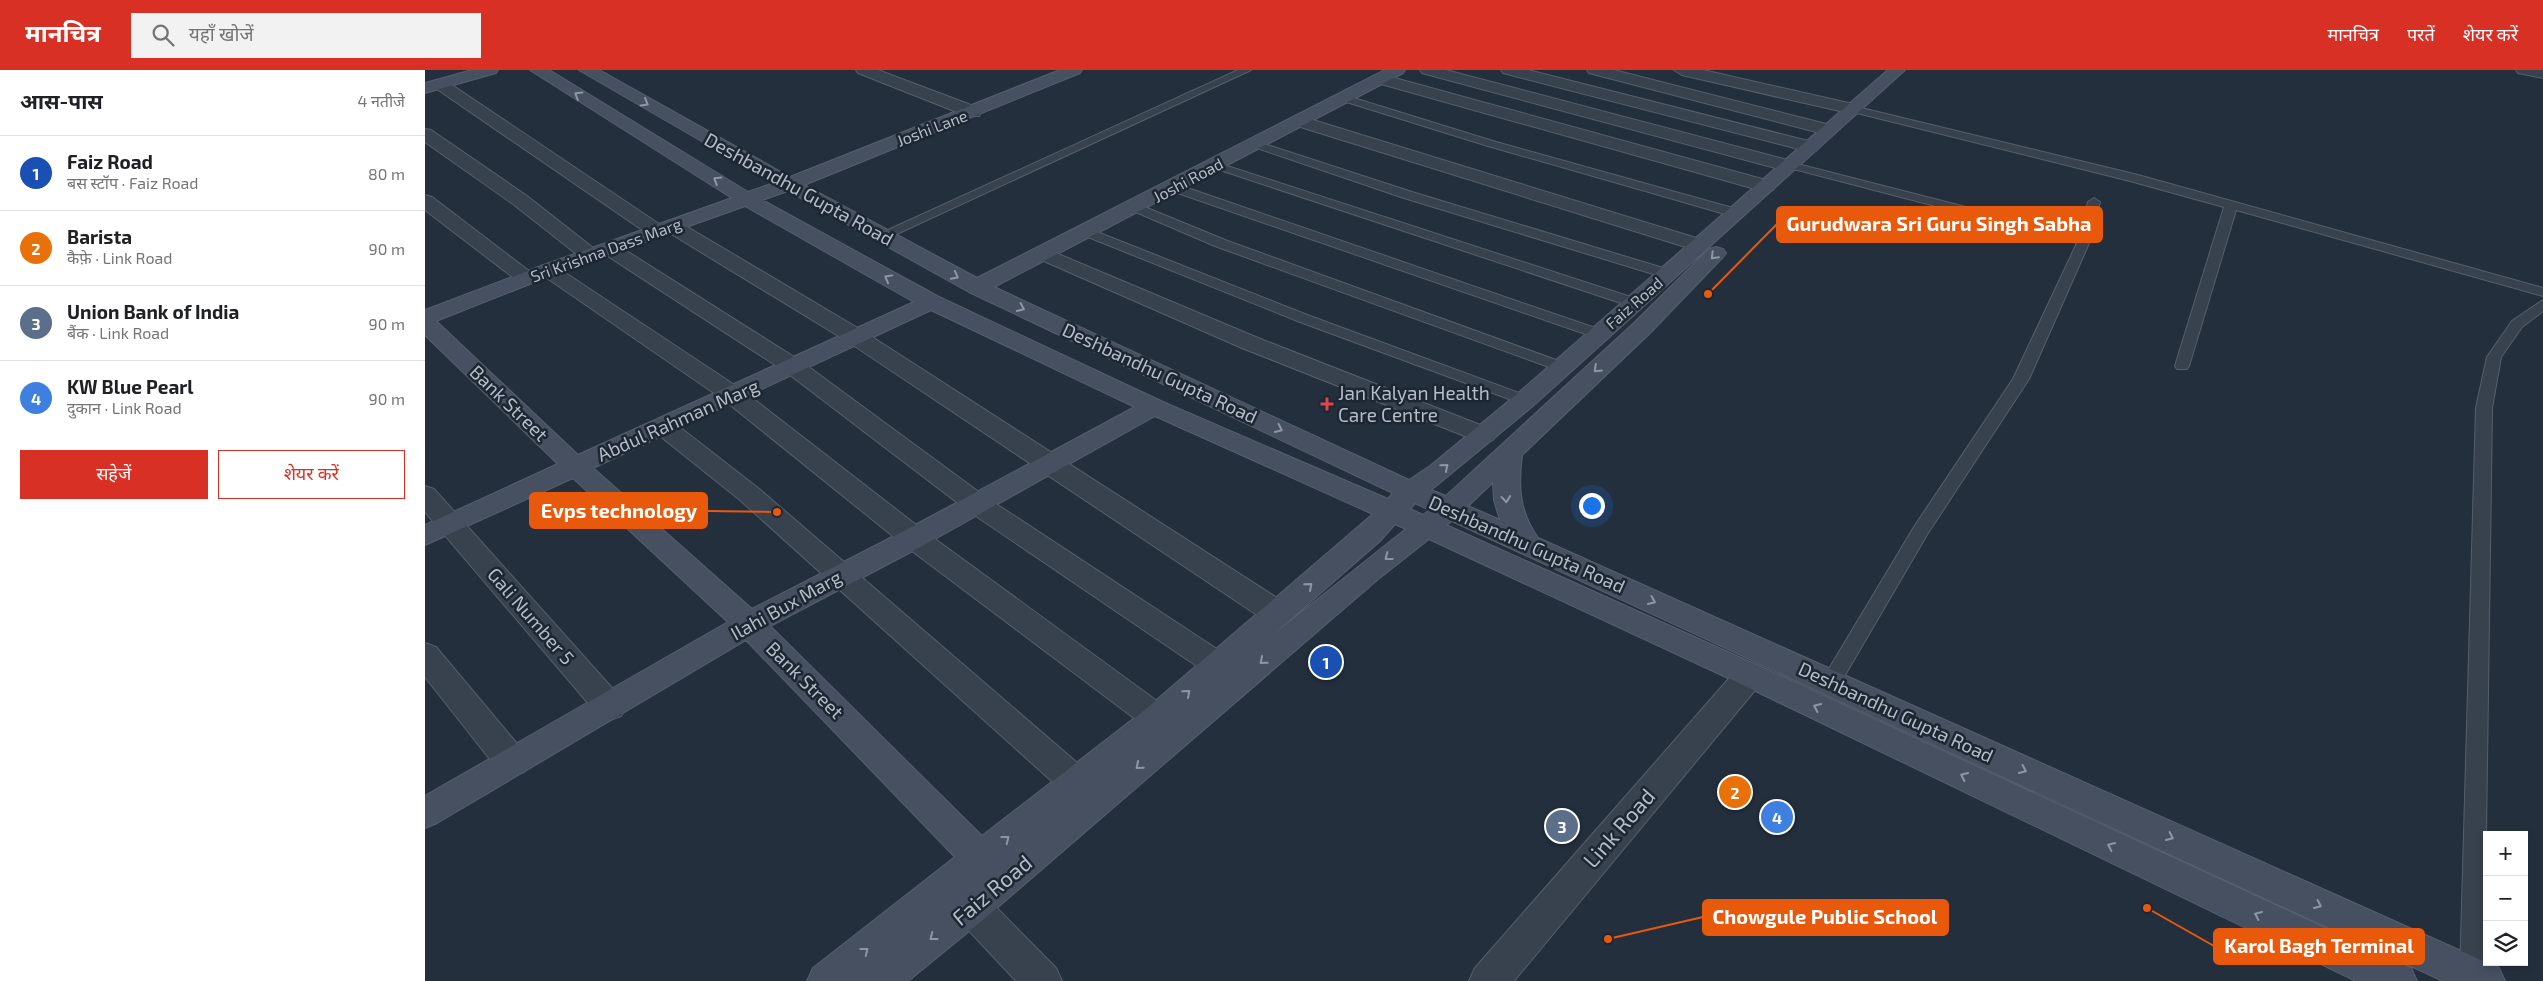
<!DOCTYPE html>
<html lang="hi">
<head>
<meta charset="utf-8">
<style>
  body { margin:0; font-family:"Exo 2","Noto Sans Devanagari",sans-serif; background:#f2f2f2; color:#202124 }
  .controls { position:absolute; right:15px; bottom:15px; display:grid; overflow:hidden; border-radius:0px; box-shadow:0 2px 8px #0003 }
  .controls button { width:45px; height:45px; display:grid; place-items:center; padding:0; border:0; border-bottom:1px solid #e0e0e0; background:#fff; color:#202124; font:25px sans-serif }
  .you { position:absolute; left:1166px; top:435px; width:18px; height:18px; margin:-12px; border:4px solid #fff; border-radius:50%; background:#1a73e8; box-shadow:0 0 0 8px #1a73e833 }
  .badge { display:grid; place-items:center; width:32px; height:32px; border-radius:50%; background:#d93025; color:#fff; font-size:16px; font-weight:700 }
  .pin { position:absolute; translate:-50% -50%; border:2px solid #fff; box-shadow:0 1px 5px #0006 }
  .list { margin:0; padding:0; list-style:none }
  h2 { display:flex; justify-content:space-between; align-items:center; height:65px; margin:0; padding:0 20px; font-size:21px }
  h2 small { font-size:16px; font-weight:400; color:#757577 }
  .list li { display:grid; grid-template-columns:32px 1fr auto; gap:15px; align-items:center; box-sizing:border-box; height:75px; padding:0 20px; border-top:1px solid #e0e0e0 }
  .list b { display:block; font-size:19px; white-space:nowrap }
  .list p { margin:0; font-size:16px; white-space:nowrap; color:#757577 }
  .list em { font-size:16px; font-style:normal; color:#757577 }
  .actions { display:flex; gap:10px; padding:15px 20px }
  .actions a { flex:1; padding:11px 0; border:1px solid #d93025; border-radius:0px; text-align:center; font-size:18px; color:#d93025 }
  .actions .main { background:#d93025; color:#fff }
  .icon { flex:none; width:28px; height:28px; fill:none; stroke:currentColor; stroke-width:2; stroke-linecap:round; stroke-linejoin:round }
  .map { position:relative; flex:none; width:2118px; height:911px; overflow:hidden }
  header { display:flex; align-items:center; gap:30px; box-sizing:border-box; height:70px; padding:0 25px; background:#d93025; color:#fff }
  header strong { font-size:24px }
  nav { display:flex; gap:28px; margin-inline-start:auto; font-size:18px }
  .search { width:350px; height:45px; background:#f2f2f2; display:flex; align-items:center; gap:12px; box-sizing:border-box; padding:0 18px; border-radius:0px; color:#757577; font-size:19px }
  main { display:flex }
  aside { flex:1; background:#fff }
  .map>svg:first-child { display:block }
  .lines { fill:none; stroke-linecap:round; stroke-linejoin:round }
  .lane-casing { stroke:#565f6c; stroke-width:2 }
  .street-casing { stroke:#565f6c; stroke-width:2 }
  .secondary-casing { stroke:#565f6c; stroke-width:2 }
  .lane { fill:#38414e; fill-rule:evenodd }
  .street { fill:#38414e; fill-rule:evenodd }
  .secondary { fill:#465061; fill-rule:evenodd }
  .oneway { stroke:#8e96a5 }
  .health-dot { fill:#e0444e; stroke:#1d2633; stroke-width:2 }
  .labels { text-anchor:middle; stroke-width:5; stroke-linejoin:round; paint-order:stroke }
  .far-street-label { font-size:16px; fill:#b4bcc9; stroke:#1d2633 }
  .street-label { font-size:19px; fill:#b4bcc9; stroke:#1d2633 }
  .poi-label { font-size:19px; fill:#b4bcc9; stroke:#1d2633; text-anchor:start }
  .near-street-label { font-size:22px; fill:#b4bcc9; stroke:#1d2633 }
  .leader { fill:none; stroke:#e8590c; stroke-width:2 }
  .callout-dot { fill:#e8590c; stroke:#1d2633; stroke-width:2 }
  .callout { fill:#e8590c; stroke:#e8590c; stroke-width:2 }
  .callout-label { font-size:20px; text-anchor:middle; font-weight:bold; fill:#fff }
</style>
</head>
<body>
<header>
<strong>मानचित्र</strong>
<div class="search"><svg class="icon" aria-label="search" viewBox="0 0 24 24"><circle cx="10" cy="10" r="6"/><path d="M15 15l6 6"/></svg>यहाँ खोजें</div>
<nav><a>मानचित्र</a><a>परतें</a><a>शेयर करें</a></nav>
</header>
<main>
<aside>
<h2>आस-पास<small>4 नतीजे</small></h2>
<ul class="list">
<li><span class="badge" style="background:#1a4fb4">1</span><div><b>Faiz Road</b><p>बस स्टॉप · Faiz Road</p></div><em>80 m</em></li>
<li><span class="badge" style="background:#e8710a">2</span><div><b>Barista</b><p>कैफ़े · Link Road</p></div><em>90 m</em></li>
<li><span class="badge" style="background:#5c6f8a">3</span><div><b>Union Bank of India</b><p>बैंक · Link Road</p></div><em>90 m</em></li>
<li><span class="badge" style="background:#3f7fe0">4</span><div><b>KW Blue Pearl</b><p>दुकान · Link Road</p></div><em>90 m</em></li>
</ul>
<div class="actions"><a class="main">सहेजें</a><a>शेयर करें</a></div>
</aside>
<div class="map">
<svg width="2118" height="911" viewBox="0 0 2118 911">
  <rect width="100%" height="100%" fill="#242f3e"/>
  <g class="lines">
    <!-- lane casing -->
    <g class="lane-casing">
      <g id="lane">
        <path d="M 813,0 L 826,0 L 461,169 L 451,169 L 450,166 Z"/>
        <path d="M 919,25 L 1071,72 L 1315,140 L 1317,143 L 1311,147 L 1307,146 L 1063,76 L 915,30 L 914,28 Z"/>
        <path d="M 1428,36 L 1713,105 L 2118,218 L 2118,226 L 1811,140 L 1764,296 L 1762,299 L 1752,299 L 1750,296 L 1799,137 L 1705,111 L 1424,41 L 1424,37 Z"/>
        <path d="M 830,71 L 987,122 L 1248,201 L 1250,204 L 1243,208 L 1238,207 L 979,128 L 826,76 L 824,74 Z"/>
        <path d="M 790,92 L 1215,230 L 1217,233 L 1210,237 L 1205,236 L 786,97 L 786,93 Z"/>
        <path d="M 1365,92 L 1654,166 L 1663,132 L 1669,128 L 1675,132 L 1665,171 L 1604,309 L 1503,463 L 1413,617 L 1406,620 L 1399,617 L 1396,612 L 1489,457 L 1588,309 L 1652,173 L 1361,97 L 1359,95 Z"/>
        <path d="M 748,113 L 1179,261 L 1181,264 L 1179,267 L 1169,267 L 744,120 L 742,117 Z"/>
        <path d="M 710,133 L 800,170 L 1142,294 L 1144,297 L 1137,301 L 1132,300 L 790,176 L 706,140 L 704,137 L 706,134 Z"/>
        <path d="M 662,158 L 885,246 L 1105,327 L 1108,330 L 1105,333 L 1095,333 L 875,252 L 658,165 L 656,162 Z"/>
        <path d="M 2118,230 L 2118,241 L 2097,257 L 2076,287 L 2067,338 L 2059,905 L 2057,911 L 2037,911 L 2035,905 L 2051,338 L 2062,287 L 2087,251 Z"/>
      </g>
    </g>
    <!-- street casing -->
    <g class="street-casing">
      <g id="street">
        <path d="M 431,0 L 453,0 L 554,38 L 556,42 L 554,46 L 542,46 L 433,3 Z"/>
        <path d="M 995,0 L 1021,0 L 1370,92 L 1373,96 L 1370,100 L 1358,100 L 997,3 Z"/>
        <path d="M 1076,0 L 1103,0 L 1391,73 L 1394,77 L 1391,81 L 1385,82 L 1078,3 Z"/>
        <path d="M 1162,0 L 1189,0 L 1409,56 L 1412,60 L 1409,64 L 1403,65 L 1164,3 Z"/>
        <path d="M 1249,0 L 1278,0 L 1428,34 L 1434,35 L 1436,39 L 1434,43 L 1428,44 L 1257,5 Z"/>
        <path d="M 2091,0 L 2118,0 L 2118,8 L 2093,3 Z"/>
        <path d="M 955,4 L 1348,112 L 1350,116 L 1348,120 L 1334,120 L 949,12 L 947,9 L 949,6 Z"/>
        <path d="M 15,9 L 21,11 L 237,156 L 240,152 L 254,152 L 441,263 L 863,535 L 867,543 L 863,551 L 852,554 L 841,551 L 425,273 L 243,162 L 240,166 L 226,166 L 9,17 L 7,14 Z"/>
        <path d="M 875,46 L 1281,171 L 1284,175 L 1281,179 L 1274,181 L 1267,179 L 869,55 L 866,51 L 869,47 Z"/>
        <path d="M 0,59 L 6,60 L 102,126 L 172,181 L 175,185 L 172,189 L 165,191 L 158,189 L 88,134 L 0,72 Z"/>
        <path d="M 0,125 L 7,127 L 108,204 L 112,208 L 108,212 L 101,214 L 94,212 L 0,140 Z"/>
        <path d="M 185,173 L 192,175 L 377,292 L 562,428 L 804,587 L 809,595 L 804,603 L 793,607 L 782,603 L 542,440 L 361,302 L 178,183 L 175,179 L 178,175 Z"/>
        <path d="M 619,178 L 833,268 L 1068,360 L 1072,365 L 1068,370 L 1059,373 L 1050,370 L 817,278 L 612,188 L 609,184 L 612,180 Z"/>
        <path d="M 123,194 L 130,196 L 317,320 L 499,461 L 743,639 L 748,648 L 743,657 L 732,661 L 721,657 L 479,475 L 299,330 L 116,204 L 113,200 L 116,196 Z"/>
        <path d="M 239,349 L 248,352 L 333,418 L 664,703 L 669,713 L 664,723 L 652,727 L 640,723 L 315,430 L 230,362 L 227,357 L 230,352 Z"/>
        <path d="M 0,416 L 9,419 L 196,628 L 201,637 L 196,646 L 185,650 L 174,646 L 0,442 Z"/>
        <path d="M 0,573 L 11,577 L 99,682 L 104,692 L 99,702 L 87,706 L 75,702 L 0,607 Z"/>
        <path d="M 1325,593 L 1336,597 L 1341,605 L 1336,613 L 1089,911 L 1044,911 L 1050,898 L 1314,597 Z"/>
        <path d="M 546,820 L 559,825 L 631,898 L 637,911 L 591,911 L 533,849 L 527,837 L 533,825 Z"/>
      </g>
    </g>
    <!-- secondary casing -->
    <g class="secondary-casing">
      <g id="secondary">
        <path d="M 47,0 L 73,0 L 71,3 L 0,23 L 0,13 Z"/>
        <path d="M 105,0 L 124,0 L 323,122 L 349,113 L 154,0 L 174,0 L 365,107 L 635,0 L 657,0 L 655,3 L 379,115 L 552,208 L 960,0 L 980,0 L 978,3 L 569,217 L 984,410 L 1005,396 L 1091,325 L 1463,0 L 1480,0 L 1109,335 L 1006,420 L 1021,426 L 1209,253 L 1284,179 L 1291,177 L 1298,179 L 1301,183 L 1298,187 L 1225,263 L 1097,385 C 1093,416 1094,441 1113,468 L 2074,898 L 2080,911 L 2018,911 L 1027,451 L 1021,455 L 1336,597 L 1986,898 L 1992,911 L 1931,911 L 1314,613 L 1004,469 L 952,510 L 559,849 L 483,911 L 382,911 L 388,898 L 530,787 L 321,570 L 12,753 L 0,758 L 0,726 L 303,552 L 148,408 L 0,475 L 0,455 L 133,394 L 0,265 L 0,240 L 116,196 L 307,128 ZM 363,121 L 544,222 L 968,423 L 963,429 L 738,332 L 514,227 L 337,130 ZM 320,136 L 489,232 L 153,385 L 11,251 L 130,204 ZM 506,240 L 710,337 L 479,461 L 327,539 L 168,398 ZM 730,346 L 948,444 L 721,639 L 557,766 L 345,556 L 499,475 ZM 1068,412 L 1069,430 L 1075,450 L 1043,436 ZM 990,433 L 1005,440 L 998,445 L 985,439 ZM 970,454 L 981,459 L 844,568 L 955,471 Z"/>
      </g>
    </g>
    <!-- lane -->
    <use href="#lane" class="lane"/>
    <!-- street -->
    <use href="#street" class="street"/>
    <!-- secondary -->
    <use href="#secondary" class="secondary"/>
  </g>
  <!-- one-way arrows -->
  <defs><path id="oneway-chevron" d="M-2-3.5L2.5 0L-2 3.5" fill="none" stroke-width="1.6" stroke-linecap="round" stroke-linejoin="round" transform="scale(1.25)"/></defs>
  <g class="oneway">
    <use href="#oneway-chevron" transform="translate(153 25) rotate(-148)"/>
    <use href="#oneway-chevron" transform="translate(220 33) rotate(30)"/>
    <use href="#oneway-chevron" transform="translate(292 110) rotate(-148)"/>
    <use href="#oneway-chevron" transform="translate(1289 186) rotate(135)"/>
    <use href="#oneway-chevron" transform="translate(530 206) rotate(28)"/>
    <use href="#oneway-chevron" transform="translate(463 208) rotate(-151)"/>
    <use href="#oneway-chevron" transform="translate(596 238) rotate(25)"/>
    <use href="#oneway-chevron" transform="translate(1172 299) rotate(137)"/>
    <use href="#oneway-chevron" transform="translate(854 359) rotate(25)"/>
    <use href="#oneway-chevron" transform="translate(1020 397) rotate(-40)"/>
    <use href="#oneway-chevron" transform="translate(1081 429) rotate(85)"/>
    <use href="#oneway-chevron" transform="translate(963 487) rotate(143)"/>
    <use href="#oneway-chevron" transform="translate(884 516) rotate(-41)"/>
    <use href="#oneway-chevron" transform="translate(1227 531) rotate(24)"/>
    <use href="#oneway-chevron" transform="translate(838 591) rotate(140)"/>
    <use href="#oneway-chevron" transform="translate(762 623) rotate(-41)"/>
    <use href="#oneway-chevron" transform="translate(1392 637) rotate(-155)"/>
    <use href="#oneway-chevron" transform="translate(714 696) rotate(140)"/>
    <use href="#oneway-chevron" transform="translate(1598 700) rotate(25)"/>
    <use href="#oneway-chevron" transform="translate(1539 706) rotate(-155)"/>
    <use href="#oneway-chevron" transform="translate(1745 767) rotate(25)"/>
    <use href="#oneway-chevron" transform="translate(581 769) rotate(-38)"/>
    <use href="#oneway-chevron" transform="translate(1686 776) rotate(-155)"/>
    <use href="#oneway-chevron" transform="translate(1893 835) rotate(25)"/>
    <use href="#oneway-chevron" transform="translate(1833 845) rotate(-155)"/>
    <use href="#oneway-chevron" transform="translate(508 867) rotate(142)"/>
    <use href="#oneway-chevron" transform="translate(440 881) rotate(-38)"/>
  </g>
  <!-- markers -->
  <path class="health-dot" d="M899.5 326.5h5v5h5v5h-5v5h-5v-5h-5v-5h5z"/>
  <g class="labels">
    <!-- far-street labels -->
    <g class="far-street-label">
      <text transform="translate(507 58) rotate(-21)" y="6">Joshi Lane</text>
      <text transform="translate(763 110) rotate(-28)" y="6">Joshi Road</text>
      <text transform="translate(181 180) rotate(-20)" y="6">Sri Krishna Dass Marg</text>
      <text transform="translate(1209 233) rotate(-41)" y="6">Faiz Road</text>
    </g>
    <!-- street labels -->
    <g class="street-label">
      <text transform="translate(374 119) rotate(29)" y="7">Deshbandhu Gupta Road</text>
      <text transform="translate(735 303) rotate(25)" y="7">Deshbandhu Gupta Road</text>
      <text transform="translate(84 333) rotate(44)" y="7">Bank Street</text>
      <text transform="translate(253 350) rotate(-24)" y="7">Abdul Rahman Marg</text>
      <text transform="translate(1102 474) rotate(24)" y="7">Deshbandhu Gupta Road</text>
      <text transform="translate(361 535) rotate(-29)" y="7">Ilahi Bux Marg</text>
      <text transform="translate(106 546) rotate(49)" y="7">Gali Number 5</text>
      <text transform="translate(380 610) rotate(45)" y="7">Bank Street</text>
      <text transform="translate(1471 642) rotate(25)" y="7">Deshbandhu Gupta Road</text>
    </g>
    <!-- poi labels -->
    <g class="poi-label">
      <text x="913" y="330">Jan Kalyan Health<tspan x="913" dy="22">Care Centre</tspan></text>
    </g>
    <!-- near-street labels -->
    <g class="near-street-label">
      <text transform="translate(1194 758) rotate(-49)" y="8">Link Road</text>
      <text transform="translate(567 820) rotate(-40)" y="8">Faiz Road</text>
    </g>
  </g>
  <!-- callouts -->
  <path class="leader" d="M1283 224L1352 154M352 442L282 441M1183 869L1278 847M1722 838L1789 876"/>
  <g class="callout-dot">
    <circle cx="1283" cy="224" r="5"/>
    <circle cx="352" cy="442" r="5"/>
    <circle cx="1183" cy="869" r="5"/>
    <circle cx="1722" cy="838" r="5"/>
  </g>
  <g class="callout">
    <rect x="1352" y="137" width="325" height="35" rx="5"/>
    <rect x="105" y="423" width="177" height="35" rx="5"/>
    <rect x="1278" y="830" width="245" height="35" rx="5"/>
    <rect x="1789" y="859" width="210" height="35" rx="5"/>
  </g>
  <g class="callout-label">
    <text x="1514" y="161">Gurudwara Sri Guru Singh Sabha</text>
    <text x="194" y="448">Evps technology</text>
    <text x="1400" y="854">Chowgule Public School</text>
    <text x="1894" y="883">Karol Bagh Terminal</text>
  </g>
</svg>
<div class="controls">
<button>+</button>
<button>−</button>
<button><svg class="icon" aria-label="layers" viewBox="0 0 24 24"><path d="M12 4l9 5-9 5-9-5zM3 14l9 5 9-5"/></svg></button>
</div>
<div class="you"></div>
<div class="pin badge" style="left:901px;top:592px;background:#1a4fb4">1</div>
<div class="pin badge" style="left:1310px;top:722px;background:#e8710a">2</div>
<div class="pin badge" style="left:1137px;top:756px;background:#5c6f8a">3</div>
<div class="pin badge" style="left:1352px;top:747px;background:#3f7fe0">4</div>
</div>
</main>
</body>
</html>
